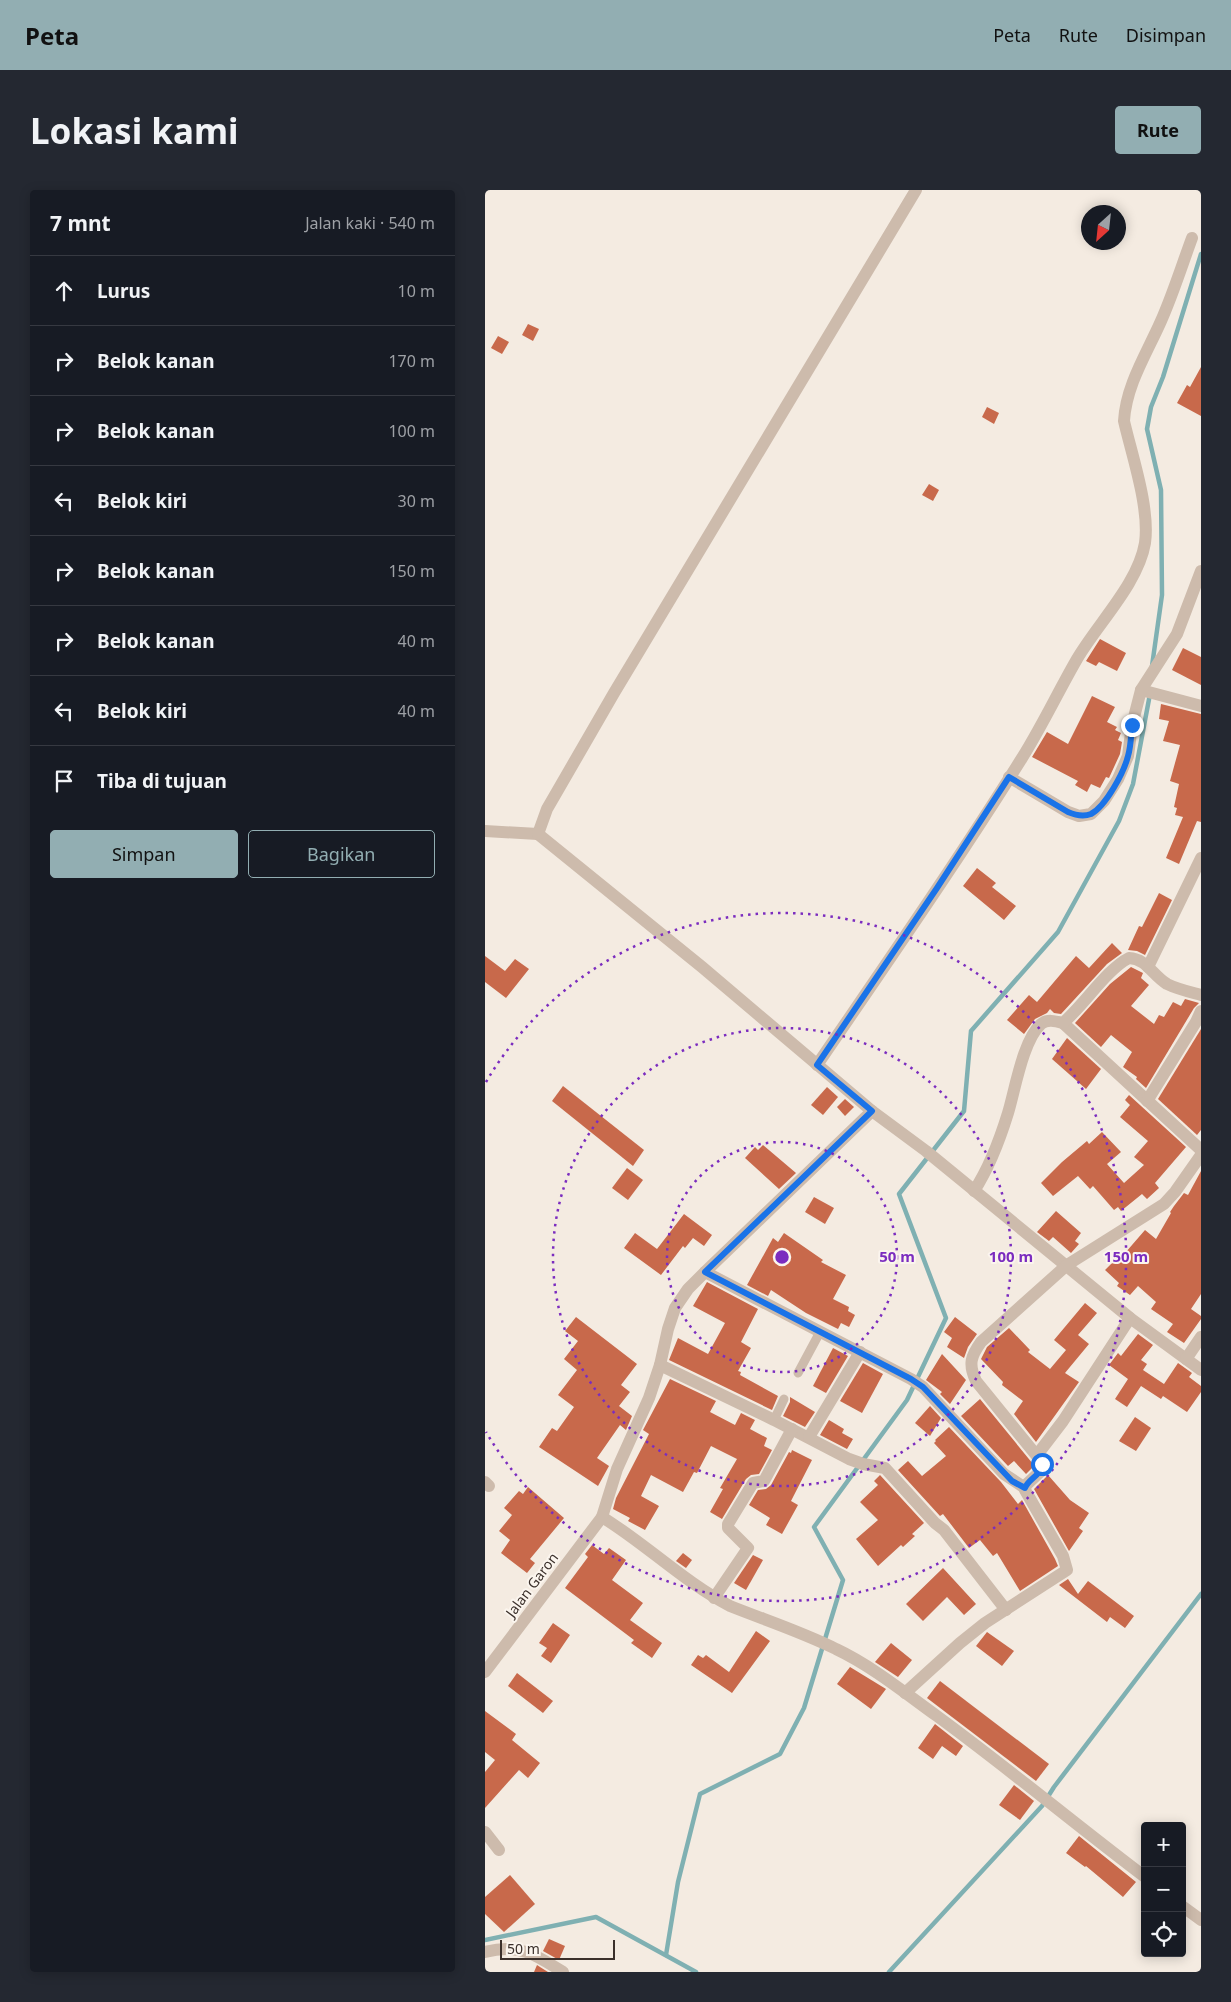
<!DOCTYPE html>
<html lang="id">
<head>
<meta charset="utf-8">
<style>
  body { margin:0; font-family:"Noto Sans",sans-serif; background:#242831; color:#f1f3f6 }
  .controls { position:absolute; right:15px; bottom:15px; display:grid; overflow:hidden; border-radius:5px; box-shadow:0 2px 12px #0003 }
  .controls button { width:45px; height:45px; display:grid; place-items:center; padding:0; border:0; border-bottom:1px solid #363941; background:#171b24; color:#f1f3f6; font:25px sans-serif }
  .compass { position:absolute; left:596px; top:15px; width:45px; height:45px; border-radius:50%; background:#171b24; box-shadow:0 2px 12px #0003; rotate:207deg }
  .scale { position:absolute; left:15px; bottom:12px; width:115px; box-sizing:border-box; padding-left:5px; border:2px solid #3b302b; border-top:0; font-size:14px; line-height:18px; white-space:nowrap; color:#3b302b; -webkit-text-stroke:4px #fbf5ee; paint-order:stroke }
  .stop { position:absolute; width:15px; height:15px; margin:-11px; border:4px solid #1a73e8; border-radius:50%; background:#fff }
  .stop.end { background:#1a73e8; border-color:#fff; box-shadow:0 1px 5px #0008 }
  .list { margin:0; padding:0; list-style:none }
  h2 { display:flex; justify-content:space-between; align-items:center; height:65px; margin:0; padding:0 20px; font-size:21px }
  h2 small { font-size:16px; font-weight:400; color:#9ea1a6 }
  .list li { display:grid; grid-template-columns:32px 1fr auto; gap:15px; align-items:center; box-sizing:border-box; height:70px; padding:0 20px; border-top:1px solid #363941 }
  .list b { display:block; font-size:19px; white-space:nowrap }
  .list em { font-size:16px; font-style:normal; color:#9ea1a6 }
  .actions { display:flex; gap:10px; padding:15px 20px }
  .actions a { flex:1; padding:11px 0; border:1px solid #92aeb2; border-radius:5px; text-align:center; font-size:18px; color:#92aeb2 }
  .actions .main { background:#92aeb2; color:#111 }
  .icon { flex:none; width:28px; height:28px; fill:none; stroke:currentColor; stroke-width:2; stroke-linecap:round; stroke-linejoin:round }
  .map { position:relative; flex:none; width:716px; height:1782px; overflow:hidden; border-radius:5px }
  header { display:flex; align-items:center; gap:30px; box-sizing:border-box; height:70px; padding:0 25px; background:#92aeb2; color:#111 }
  header strong { font-size:24px }
  nav { display:flex; gap:28px; margin-inline-start:auto; font-size:18px }
  .intro { display:flex; align-items:center; justify-content:space-between; box-sizing:border-box; height:120px; padding:0 30px }
  h1 { margin:0; font-size:35px }
  .button { padding:12px 22px; border-radius:5px; background:#92aeb2; color:#111; font-size:18px; font-weight:700 }
  main { display:flex; gap:30px; padding:0 30px }
  aside { flex:1; background:#171b24; border-radius:5px; box-shadow:0 2px 12px #0003 }
  .map>svg:first-child { display:block }
  .lines { fill:none; stroke-linecap:round; stroke-linejoin:round }
  .stream { stroke:#7fb0b2; stroke-width:4.5 }
  .building { fill:#c8694b }
  .service { stroke:#cdbbac; stroke-width:9 }
  .minor { stroke:#cdbbac; stroke-width:12 }
  .route { stroke:#1a73e8; stroke-width:6 }
  .ring { fill:none; stroke:#7b2cbf; stroke-width:2.5; stroke-dasharray:2.5 5 }
  .labels { text-anchor:middle; stroke-width:4; stroke-linejoin:round; paint-order:stroke }
  .street-label { font-size:14px; fill:#3b302b; stroke:#fbf5ee }
  .centre { fill:#7b2cbf; stroke:#fbf5ee; stroke-width:2.5 }
  .ring-label { font-size:15px; text-anchor:middle; font-weight:bold; fill:#7b2cbf; stroke:#fbf5ee; stroke-width:4; stroke-linejoin:round; paint-order:stroke }
</style>
</head>
<body>
<header>
<strong>Peta</strong>
<nav><a>Peta</a><a>Rute</a><a>Disimpan</a></nav>
</header>
<div class="intro"><h1>Lokasi kami</h1><a class="button">Rute</a></div>
<main>
<aside>
<h2>7 mnt<small>Jalan kaki · 540 m</small></h2>
<ul class="list">
<li><svg class="icon" aria-label="ahead" viewBox="0 0 24 24"><path d="M12 20V5M6 11l6-6 6 6"/></svg><div><b>Lurus</b></div><em>10 m</em></li>
<li><svg class="icon" aria-label="right" viewBox="0 0 24 24"><path d="M7 20v-9h11M14 6l5 5-5 5"/></svg><div><b>Belok kanan</b></div><em>170 m</em></li>
<li><svg class="icon" aria-label="right" viewBox="0 0 24 24"><path d="M7 20v-9h11M14 6l5 5-5 5"/></svg><div><b>Belok kanan</b></div><em>100 m</em></li>
<li><svg class="icon" aria-label="left" viewBox="0 0 24 24"><path d="M17 20v-9H6M10 6l-5 5 5 5"/></svg><div><b>Belok kiri</b></div><em>30 m</em></li>
<li><svg class="icon" aria-label="right" viewBox="0 0 24 24"><path d="M7 20v-9h11M14 6l5 5-5 5"/></svg><div><b>Belok kanan</b></div><em>150 m</em></li>
<li><svg class="icon" aria-label="right" viewBox="0 0 24 24"><path d="M7 20v-9h11M14 6l5 5-5 5"/></svg><div><b>Belok kanan</b></div><em>40 m</em></li>
<li><svg class="icon" aria-label="left" viewBox="0 0 24 24"><path d="M17 20v-9H6M10 6l-5 5 5 5"/></svg><div><b>Belok kiri</b></div><em>40 m</em></li>
<li><svg class="icon" aria-label="arrive" viewBox="0 0 24 24"><path d="M6 21V4h12l-3 4 3 4H6"/></svg><div><b>Tiba di tujuan</b></div></li>
</ul>
<div class="actions"><a class="main">Simpan</a><a>Bagikan</a></div>
</aside>
<div class="map">
<svg width="716" height="1782" viewBox="0 0 716 1782">
  <rect width="100%" height="100%" fill="#f4ebe1"/>
  <g class="lines">
    <!-- stream -->
    <g class="stream">
      <path d="M 667,476 L 677,405 L 676,300 L 662,239 L 666,217 L 678,187 L 716,64"/>
      <path d="M 0,1750 L 111,1727 L 211,1782"/>
      <path d="M 181,1765 L 193,1692 L 215,1604 L 295,1564 L 319,1518 L 358,1390 L 329,1337 L 422,1210 L 461,1128 L 414,1004 L 479,921 L 486,841 L 573,742 L 634,631 L 648,594 L 665,504"/>
      <path d="M 404,1782 L 557,1616 L 569,1597 L 716,1404"/>
    </g>
  </g>
  <!-- building -->
  <g class="building">
    <path d="M 43,134 L 54,139 L 48,151 L 37,145 Z"/>
    <path d="M 13,146 L 24,152 L 17,164 L 6,158 Z"/>
    <path d="M 716,177 L 716,226 L 692,213 L 702,195 L 705,197 Z"/>
    <path d="M 502,217 L 514,223 L 509,234 L 497,227 Z"/>
    <path d="M 444,294 L 454,300 L 448,311 L 437,305 Z"/>
    <path d="M 615,449 L 641,463 L 632,481 L 614,472 L 611,476 L 601,471 Z"/>
    <path d="M 698,458 L 716,467 L 716,495 L 687,480 Z"/>
    <path d="M 607,506 L 630,517 L 622,532 L 632,537 L 630,540 L 636,543 L 633,550 L 637,552 L 635,564 L 624,588 L 621,587 L 615,598 L 606,594 L 602,602 L 590,595 L 593,591 L 547,567 L 562,542 L 583,554 Z"/>
    <path d="M 676,514 L 716,524 L 716,632 L 712,631 L 694,674 L 681,668 L 698,627 L 690,625 L 692,618 L 689,617 L 694,594 L 685,591 L 695,555 L 678,551 L 684,531 L 674,529 Z"/>
    <path d="M 492,678 L 511,693 L 507,697 L 531,716 L 519,730 L 478,696 Z"/>
    <path d="M 674,703 L 687,710 L 660,765 L 652,761 L 643,760 L 654,736 L 657,737 Z"/>
    <path d="M 627,753 L 637,763 L 622,774 L 576,824 L 569,823 L 565,819 L 562,823 L 550,829 L 539,844 L 522,830 L 544,805 L 552,812 L 591,766 L 604,778 Z"/>
    <path d="M 0,766 L 20,781 L 30,769 L 44,779 L 21,808 L 0,792 Z"/>
    <path d="M 646,777 L 658,783 L 656,788 L 664,795 L 646,816 L 669,834 L 674,825 L 679,827 L 688,812 L 696,816 L 700,809 L 714,813 L 709,818 L 661,898 L 651,889 L 652,887 L 638,877 L 647,862 L 626,845 L 616,857 L 590,833 L 625,794 Z"/>
    <path d="M 716,839 L 716,940 L 712,945 L 673,909 Z"/>
    <path d="M 582,848 L 616,879 L 601,899 L 567,869 Z"/>
    <path d="M 78,896 L 159,960 L 148,976 L 67,911 Z"/>
    <path d="M 342,897 L 353,907 L 338,925 L 326,915 Z"/>
    <path d="M 644,905 L 701,957 L 670,993 L 674,998 L 662,1009 L 657,1004 L 636,1021 L 633,1017 L 629,1020 L 608,996 L 605,999 L 593,986 L 568,1006 L 556,993 L 577,972 L 602,951 L 604,954 L 617,942 L 636,962 L 622,974 L 639,993 L 659,975 L 649,967 L 663,951 L 635,927 L 645,915 L 640,910 Z"/>
    <path d="M 360,909 L 369,917 L 360,926 L 352,917 Z"/>
    <path d="M 278,955 L 311,983 L 294,999 L 260,968 L 270,957 L 273,960 Z"/>
    <path d="M 142,978 L 158,990 L 143,1010 L 127,998 Z"/>
    <path d="M 716,981 L 716,1104 L 706,1119 L 716,1126 L 716,1129 L 699,1153 L 682,1142 L 688,1134 L 666,1119 L 671,1112 L 653,1096 L 645,1105 L 632,1096 L 634,1093 L 620,1080 L 632,1068 L 634,1070 L 660,1040 L 671,1049 L 686,1023 L 685,1022 L 689,1016 L 699,1003 L 703,1005 Z"/>
    <path d="M 329,1007 L 349,1018 L 340,1034 L 320,1022 Z"/>
    <path d="M 571,1021 L 596,1043 L 590,1051 L 594,1054 L 586,1063 L 568,1047 L 564,1051 L 552,1042 Z"/>
    <path d="M 199,1024 L 227,1045 L 219,1056 L 208,1048 L 200,1058 L 198,1056 L 176,1085 L 139,1058 L 150,1043 L 172,1059 Z"/>
    <path d="M 299,1043 L 338,1070 L 336,1072 L 361,1085 L 348,1109 L 364,1117 L 363,1121 L 370,1125 L 364,1137 L 356,1133 L 353,1139 L 321,1123 L 286,1100 L 283,1106 L 262,1095 L 288,1048 L 293,1052 Z"/>
    <path d="M 222,1092 L 273,1119 L 256,1152 L 266,1158 L 253,1181 L 256,1182 L 255,1185 L 293,1206 L 287,1220 L 184,1170 L 193,1148 L 223,1164 L 240,1133 L 208,1116 Z"/>
    <path d="M 600,1113 L 612,1123 L 593,1145 L 604,1154 L 580,1183 L 594,1192 L 551,1252 L 529,1224 L 538,1211 L 517,1195 L 518,1192 L 496,1169 L 502,1157 L 524,1138 L 545,1160 L 543,1162 L 565,1179 L 581,1160 L 569,1150 Z"/>
    <path d="M 91,1127 L 152,1174 L 136,1195 L 145,1202 L 134,1216 L 147,1226 L 141,1240 L 135,1235 L 112,1268 L 124,1276 L 113,1296 L 54,1257 L 67,1238 L 72,1241 L 89,1217 L 73,1205 L 92,1180 L 79,1169 L 93,1151 L 80,1141 Z"/>
    <path d="M 470,1127 L 492,1144 L 483,1157 L 479,1168 L 462,1157 L 467,1148 L 459,1142 Z"/>
    <path d="M 653,1144 L 668,1155 L 656,1170 L 662,1174 L 658,1180 L 679,1194 L 693,1173 L 707,1183 L 704,1187 L 716,1196 L 716,1202 L 702,1222 L 678,1206 L 676,1209 L 656,1196 L 642,1217 L 630,1209 L 643,1189 L 624,1175 L 633,1163 L 636,1166 Z"/>
    <path d="M 348,1158 L 363,1166 L 341,1203 L 328,1196 Z"/>
    <path d="M 457,1164 L 481,1190 L 465,1214 L 455,1204 L 457,1202 L 441,1190 Z"/>
    <path d="M 378,1173 L 398,1184 L 377,1223 L 355,1211 Z"/>
    <path d="M 185,1189 L 231,1211 L 225,1222 L 250,1235 L 256,1223 L 270,1230 L 265,1239 L 282,1248 L 279,1256 L 287,1260 L 274,1284 L 266,1285 L 261,1289 L 237,1329 L 225,1322 L 238,1299 L 235,1298 L 252,1269 L 226,1256 L 212,1283 L 209,1282 L 198,1302 L 166,1285 L 156,1306 L 174,1316 L 160,1340 L 143,1331 L 145,1328 L 128,1319 L 131,1308 L 164,1244 L 158,1240 Z"/>
    <path d="M 305,1207 L 330,1222 L 320,1237 L 298,1226 L 305,1212 Z"/>
    <path d="M 495,1209 L 548,1274 L 548,1277 L 541,1284 L 529,1271 L 523,1276 L 476,1226 Z"/>
    <path d="M 445,1216 L 456,1228 L 445,1246 L 430,1233 Z"/>
    <path d="M 650,1227 L 666,1238 L 651,1261 L 634,1251 Z"/>
    <path d="M 344,1230 L 359,1239 L 357,1243 L 368,1249 L 362,1259 L 335,1245 Z"/>
    <path d="M 464,1237 L 516,1292 L 533,1314 L 537,1310 L 570,1369 L 573,1376 L 535,1401 L 512,1363 L 508,1366 L 495,1350 L 484,1358 L 458,1324 L 455,1326 L 413,1280 L 423,1271 L 437,1286 L 461,1266 L 449,1253 L 451,1251 L 450,1250 Z"/>
    <path d="M 307,1260 L 327,1270 L 306,1311 L 313,1315 L 297,1344 L 281,1335 L 285,1328 L 264,1315 L 273,1300 L 281,1299 L 286,1295 L 304,1262 L 306,1263 Z"/>
    <path d="M 395,1285 L 439,1333 L 427,1344 L 430,1346 L 418,1357 L 416,1355 L 393,1376 L 371,1349 L 393,1330 L 375,1312 L 393,1295 L 389,1291 Z"/>
    <path d="M 563,1285 L 585,1310 L 604,1323 L 594,1338 L 598,1341 L 584,1361 L 549,1299 Z"/>
    <path d="M 43,1297 L 79,1328 L 45,1369 L 50,1373 L 42,1383 L 16,1363 L 25,1350 L 14,1341 L 27,1325 L 19,1318 L 34,1301 L 38,1304 Z"/>
    <path d="M 107,1355 L 119,1364 L 124,1358 L 141,1370 L 127,1390 L 158,1413 L 145,1430 L 177,1453 L 167,1468 L 146,1453 L 149,1450 L 80,1398 L 103,1367 L 100,1364 Z"/>
    <path d="M 198,1363 L 207,1370 L 201,1378 L 191,1371 Z"/>
    <path d="M 268,1365 L 278,1370 L 261,1400 L 249,1393 Z"/>
    <path d="M 458,1378 L 491,1414 L 479,1425 L 462,1407 L 438,1431 L 421,1414 Z"/>
    <path d="M 583,1389 L 593,1404 L 603,1391 L 649,1426 L 640,1438 L 625,1427 L 622,1432 L 574,1395 Z"/>
    <path d="M 68,1433 L 85,1445 L 66,1473 L 56,1466 L 62,1458 L 54,1453 Z"/>
    <path d="M 271,1441 L 285,1451 L 247,1503 L 206,1475 L 213,1465 L 218,1468 L 221,1465 L 244,1482 Z"/>
    <path d="M 502,1442 L 529,1461 L 517,1476 L 491,1456 Z"/>
    <path d="M 406,1453 L 427,1470 L 413,1487 L 390,1472 Z"/>
    <path d="M 365,1477 L 401,1499 L 386,1519 L 352,1494 Z"/>
    <path d="M 32,1483 L 68,1511 L 58,1523 L 23,1496 Z"/>
    <path d="M 455,1491 L 564,1574 L 551,1591 L 442,1508 Z"/>
    <path d="M 0,1521 L 31,1544 L 27,1550 L 55,1573 L 43,1588 L 34,1580 L 0,1618 L 0,1582 L 10,1570 L 0,1562 Z"/>
    <path d="M 450,1534 L 478,1556 L 471,1566 L 457,1556 L 448,1569 L 433,1558 Z"/>
    <path d="M 529,1595 L 549,1611 L 535,1630 L 514,1615 Z"/>
    <path d="M 594,1646 L 651,1692 L 638,1707 L 601,1676 L 600,1677 L 581,1663 Z"/>
    <path d="M 25,1685 L 50,1714 L 19,1742 L 0,1724 L 0,1707 Z"/>
    <path d="M 64,1749 L 80,1756 L 74,1770 L 58,1761 Z"/>
    <path d="M 52,1775 L 55,1777 L 63,1782 L 49,1782 Z"/>
  </g>
  <g class="lines">
    <!-- service -->
    <g class="service">
      <path d="M 313,1183 L 335,1142"/>
      <path d="M 289,1230 L 299,1209"/>
    </g>
    <!-- minor -->
    <g class="minor">
      <path d="M 656,500 L 716,516"/>
      <path d="M 524,587 L 583,622 L 594,626 L 606,624 L 619,611 L 633,589 L 643,566 L 647,535 L 656,500 L 692,444 L 716,381"/>
      <path d="M 0,641 L 53,644"/>
      <path d="M 53,644 L 217,777 L 387,921 L 441,961 L 645,1128 L 716,1180"/>
      <path d="M 53,644 L 62,619 L 129,503 L 431,0"/>
      <path d="M 663,777 L 716,668"/>
      <path d="M 578,833 L 716,960"/>
      <path d="M 332,875 C 401,774 472,672 537,568 C 557,536 573,502 592,469 C 613,433 653,394 660,353 C 665,318 647,266 639,231 C 641,195 662,163 676,131 C 688,104 697,75 707,48"/>
      <path d="M 662,911 L 711,832 L 716,821"/>
      <path d="M 489,1001 C 504,978 515,949 523,923 C 530,900 538,850 556,834 C 562,829 570,831 578,833 C 599,815 622,779 644,768 C 662,769 667,785 682,794 C 692,799 705,802 716,805"/>
      <path d="M 220,1082 L 426,1189 L 438,1197 L 519,1284 L 540,1298"/>
      <path d="M 701,1169 L 716,1147"/>
      <path d="M 175,1175 L 289,1230 L 364,1269 L 378,1274 L 400,1278 L 450,1333 L 459,1340 L 521,1420"/>
      <path d="M 324,1247 L 375,1162"/>
      <path d="M 552,1265 L 578,1231 L 645,1128"/>
      <path d="M 0,1292 L 4,1296"/>
      <path d="M 117,1327 C 161,1354 199,1392 245,1416 C 280,1430 317,1442 351,1459 C 387,1476 420,1503 452,1526 C 523,1578 590,1634 660,1687"/>
      <path d="M 229,1408 L 263,1358 L 243,1338 L 243,1334 L 268,1293 L 279,1291 L 307,1239"/>
      <path d="M 0,1482 L 117,1327 L 132,1279 L 164,1208 L 175,1175 L 183,1139 L 190,1118 L 203,1099 L 220,1082 L 387,921"/>
      <path d="M 420,1503 L 475,1453 L 500,1433 L 582,1380 L 578,1366 L 540,1300 L 541,1295 L 557,1280 L 556,1271 L 491,1191 C 483,1174 486,1166 496,1152 L 582,1075 L 679,1014 L 690,1002 L 716,965"/>
      <path d="M 0,1642 L 14,1660"/>
      <path d="M 697,1716 L 716,1730"/>
      <path d="M 0,1762 C 33,1753 50,1764 78,1782"/>
    </g>
  </g>
  <g class="lines">
    <!-- route -->
    <path class="route" d="M 557,1274 C 556,1286 544,1288 540,1298 L 527,1291 L 438,1197 L 426,1189 L 220,1082 L 387,921 L 332,875 L 452,698 L 524,587 L 583,622 C 590,625 598,627 606,624 C 621,616 639,582 643,566 C 646,556 646,545 647,535"/>
  </g>
  <!-- distance rings -->
  <g class="ring">
    <circle cx="297" cy="1067" r="115"/>
    <circle cx="297" cy="1067" r="229"/>
    <path d="M1 892A344 344 0 1 1 1 1242"/>
  </g>
  <g class="labels">
    <!-- street labels -->
    <g class="street-label">
      <text transform="translate(47 1395) rotate(-53)" y="5">Jalan Garon</text>
    </g>
  </g>
  <circle cx="297" cy="1067" r="8" class="centre"/>
  <g class="ring-label">
    <text x="412" y="1072">50 m</text>
    <text x="526" y="1072">100 m</text>
    <text x="641" y="1072">150 m</text>
  </g>
</svg>
<div class="controls">
<button>+</button>
<button>−</button>
<button><svg class="icon" aria-label="locate" viewBox="0 0 24 24"><circle cx="12" cy="12" r="6"/><path d="M12 2v4M12 18v4M2 12h4M18 12h4"/></svg></button>
</div>
<svg class="compass" viewBox="-18 -18 36 36"><path d="M0-13l5 13h-10z" fill="#e53935"/><path d="M0 13l5-13h-10z" fill="#9ea1a6"/></svg>
<div class="scale">50 m</div>
<div class="stop" style="left:557px;top:1274px"></div>
<div class="stop end" style="left:647px;top:535px"></div>
</div>
</main>
</body>
</html>
